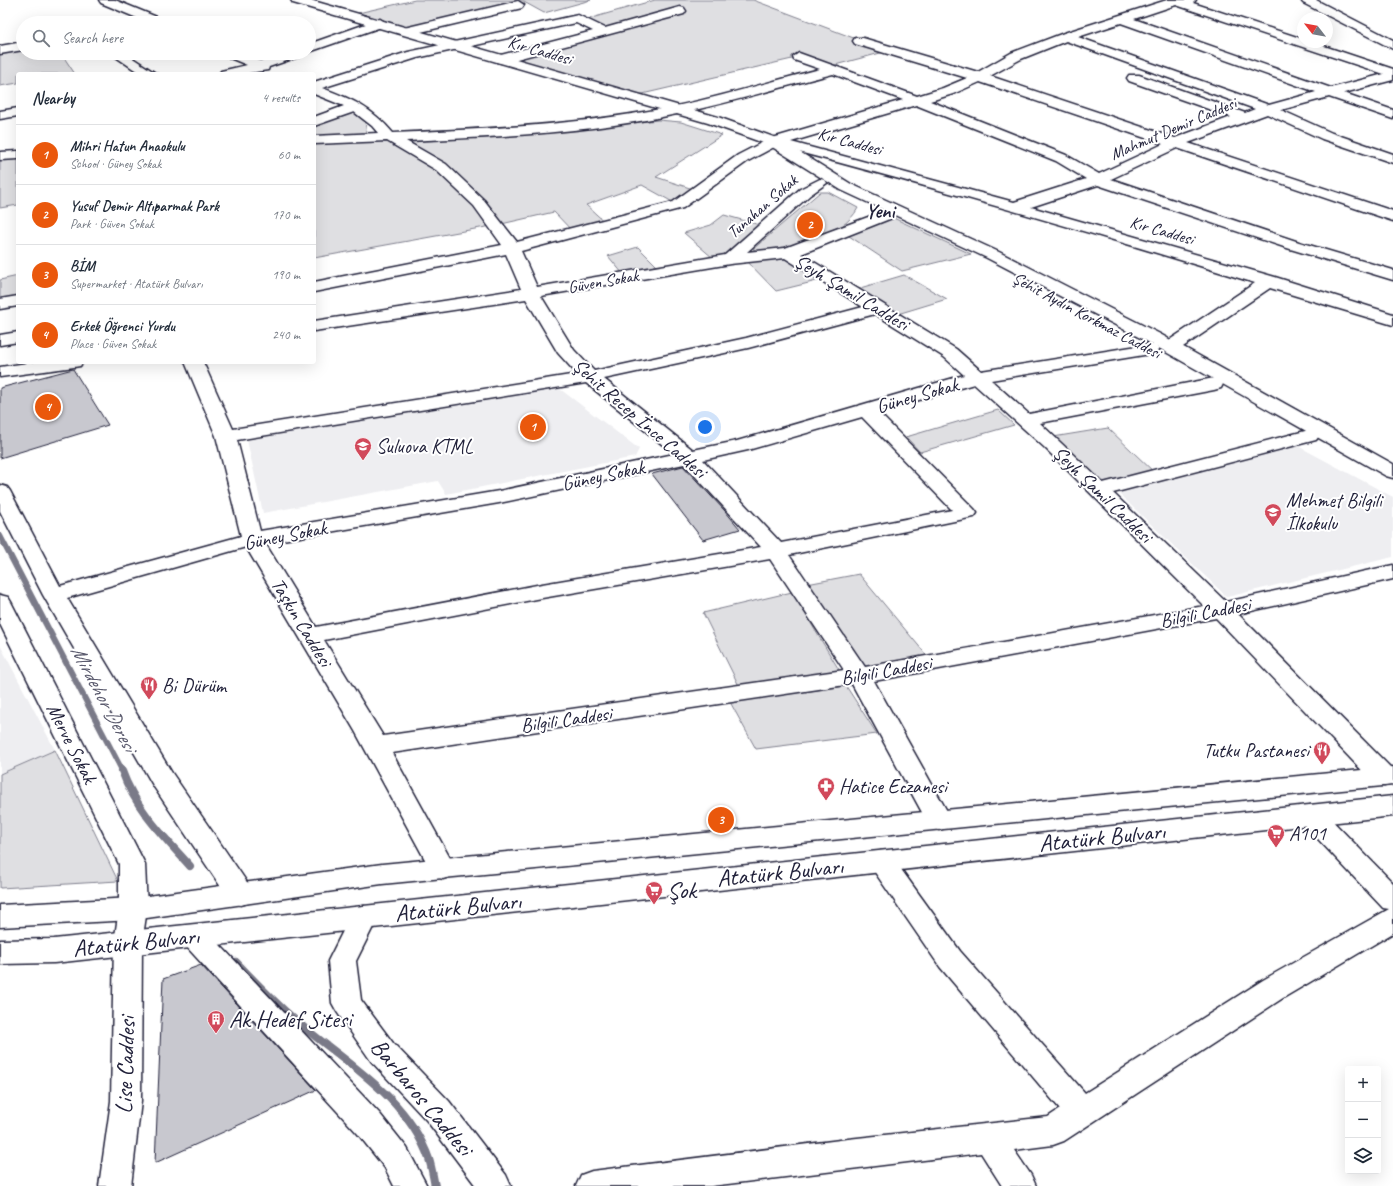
<!DOCTYPE html>
<html lang="en">
<head>
<meta charset="utf-8">
<style>
  body { margin:0; font-family:Caveat,sans-serif; background:#f6f6f7; color:#1f2937 }
  .controls { position:absolute; right:12px; bottom:12px; display:grid; overflow:hidden; border-radius:4px; box-shadow:0 4px 16px #0002 }
  .controls button { width:36px; height:36px; display:grid; place-items:center; padding:0; border:0; border-bottom:1px solid #e0e1e3; background:#fff; color:#1f2937; font:20px sans-serif }
  .compass { position:absolute; left:1297px; top:12px; width:36px; height:36px; border-radius:50%; background:#fff; box-shadow:0 4px 16px #0002; rotate:301deg }
  .you { position:absolute; left:705px; top:427px; width:14px; height:14px; margin:-10px; border:3px solid #fff; border-radius:50%; background:#1a73e8; box-shadow:0 0 0 6px #1a73e833 }
  .badge { display:grid; place-items:center; width:26px; height:26px; border-radius:50%; background:#ea580c; color:#fff; font-size:13px; font-weight:700 }
  .pin { position:absolute; translate:-50% -50%; border:2px solid #fff; box-shadow:0 1px 4px #0006 }
  .list { margin:0; padding:0; list-style:none }
  h2 { display:flex; justify-content:space-between; align-items:center; height:52px; margin:0; padding:0 16px; font-size:17px }
  h2 small { font-size:13px; font-weight:400; color:#747a83 }
  .list li { display:grid; grid-template-columns:26px 1fr auto; gap:12px; align-items:center; box-sizing:border-box; height:60px; padding:0 16px; border-top:1px solid #e0e1e3 }
  .list b { display:block; font-size:15px; white-space:nowrap }
  .list p { margin:0; font-size:13px; white-space:nowrap; color:#747a83 }
  .list em { font-size:13px; font-style:normal; color:#747a83 }
  .icon { flex:none; width:22px; height:22px; fill:none; stroke:currentColor; stroke-width:2; stroke-linecap:round; stroke-linejoin:round }
  .map { position:relative; flex:none; width:1393px; height:1186px; overflow:hidden }
  .search { position:absolute; background:#fff; box-shadow:0 4px 16px #0002; left:16px; top:16px; width:300px; height:44px; display:flex; align-items:center; gap:10px; box-sizing:border-box; padding:0 14px; border-radius:22px; color:#747a83; font-size:15px }
  .panel { position:absolute; background:#fff; box-shadow:0 4px 16px #0002; left:16px; top:72px; width:300px; height:292px; border-radius:4px }
  .map>svg:first-child { display:block }
  .built { fill:#eeeef1 }
  .green { fill:#dfdfe2; stroke:#80808e }
  .lines { fill:none; stroke-linecap:round; stroke-linejoin:round }
  .stream-far1 { stroke:#7a7a88; stroke-width:6 }
  .stream { stroke:#7a7a88; stroke-width:8 }
  .building { fill:#c8c8cf; stroke:#22223b }
  .minor-casing { stroke:#22223b; stroke-width:3 }
  .major-casing { stroke:#22223b; stroke-width:3 }
  .minor { fill:#fff; fill-rule:evenodd }
  .major { fill:#fff; fill-rule:evenodd }
  .labels { text-anchor:middle; stroke-width:4; stroke-linejoin:round; paint-order:stroke }
  .far-street-label { font-size:17px; fill:#22223b; stroke:#fff }
  .far-district-label { font-size:20px; font-weight:bold; fill:#22223b; stroke:#fff }
  .street-label { font-size:20px; fill:#22223b; stroke:#fff }
  .poi-label { font-size:20px; fill:#22223b; stroke:#fff; text-anchor:start }
  .water-label { font-size:21px; font-style:italic; fill:#5c5c6f; stroke:#fff }
  .near-street-label { font-size:24px; fill:#22223b; stroke:#fff }
  .near-poi-label { font-size:24px; fill:#22223b; stroke:#fff; text-anchor:start }
</style>
</head>
<body>
<div class="map">
<svg width="1393" height="1186" viewBox="0 0 1393 1186">
  <rect width="100%" height="100%" fill="#fff"/>
  <filter id="ink" filterUnits="userSpaceOnUse"><feTurbulence type="fractalNoise" baseFrequency=".025" numOctaves="2"/><feDisplacementMap in="SourceGraphic" scale="8" xChannelSelector="R" yChannelSelector="G"/><feConvolveMatrix kernelMatrix="1 2 1 2 8 2 1 2 1" color-interpolation-filters="sRGB"/></filter>
  <g filter="url(#ink)">
    <!-- built -->
    <g class="built">
      <path d="M 556,386 L 639,449 L 635,457 L 446,494 L 438,481 L 263,513 L 247,440 Z"/>
      <path d="M 1296,445 L 1393,497 L 1393,557 L 1227,597 L 1118,493 Z"/>
      <path d="M 0,645 L 55,750 L 0,774 Z"/>
    </g>
    <!-- green -->
    <g class="green">
      <path d="M 415,0 L 591,0 L 544,13 L 524,2 L 410,28 L 358,13 Z"/>
      <path d="M 655,0 L 753,0 L 888,51 L 820,69 L 792,59 L 638,95 L 515,59 L 610,32 L 588,19 Z"/>
      <path d="M 23,46 L 23,53 L 61,53 L 75,74 L 18,74 L 18,83 L 0,86 L 0,50 Z"/>
      <path d="M 354,109 L 364,117 L 367,133 L 314,137 L 314,123 Z"/>
      <path d="M 658,120 L 681,122 L 722,135 L 656,177 L 699,191 L 678,205 L 642,185 L 586,205 L 607,224 L 574,233 L 554,212 L 497,225 L 314,258 L 314,140 L 553,131 Z"/>
      <path d="M 18,157 L 18,205 L 0,208 L 0,158 Z"/>
      <path d="M 820,192 L 828,192 L 858,208 C 842,239 789,247 758,251 L 753,249 Z"/>
      <path d="M 724,215 L 760,225 L 726,257 L 713,258 L 684,233 L 711,225 Z"/>
      <path d="M 887,215 L 971,254 L 902,271 L 843,232 Z"/>
      <path d="M 638,247 L 659,268 L 623,274 L 608,256 Z"/>
      <path d="M 788,253 L 829,278 L 776,291 L 744,258 Z"/>
      <path d="M 904,275 L 947,299 L 891,316 L 850,291 Z"/>
      <path d="M 18,276 L 18,301 L 0,304 L 0,280 Z"/>
      <path d="M 998,410 L 1014,425 L 920,452 L 906,437 Z"/>
      <path d="M 1108,428 L 1157,475 L 1100,490 L 1047,438 Z"/>
      <path d="M 859,574 L 928,657 L 863,667 L 807,584 Z"/>
      <path d="M 792,592 L 841,673 L 740,688 L 703,613 Z"/>
      <path d="M 846,686 L 877,734 L 756,749 L 730,702 Z"/>
      <path d="M 55,750 L 118,881 L 0,888 L 0,774 Z"/>
    </g>
    <g class="lines">
      <!-- stream-far1 -->
      <path class="stream-far1" d="M 0,536 L 123,772"/>
      <!-- stream -->
      <g class="stream">
        <path d="M 122,771 C 135,808 164,837 190,866"/>
        <path d="M 236,962 C 255,982 274,1002 295,1020 C 343,1061 407,1096 429,1159 C 432,1168 433,1177 435,1186"/>
      </g>
    </g>
    <!-- building -->
    <g class="building">
      <path d="M 73,369 L 108,425 L 0,458 L 0,388 Z"/>
      <path d="M 683,466 L 725,511 L 740,529 L 703,540 L 652,474 Z"/>
      <path d="M 201,965 L 316,1090 L 155,1163 L 163,979 Z"/>
    </g>
    <g class="lines">
      <!-- minor casing -->
      <g class="minor-casing">
        <g id="minor">
          <path d="M 99,0 L 115,0 L 164,20 L 166,23 L 149,23 L 101,3 Z"/>
          <path d="M 1167,0 L 1196,0 L 1193,3 L 1303,39 L 1303,42 L 1312,42 L 1393,69 L 1393,80 L 1344,93 L 1393,110 L 1393,119 L 1329,97 L 1281,110 L 1332,133 L 1393,154 L 1393,163 L 1322,139 L 1267,114 L 1188,143 L 1393,211 L 1393,221 L 1177,148 L 1111,179 L 1299,242 L 1393,270 L 1393,280 L 1287,248 L 1098,185 L 1031,207 L 1275,277 L 1393,314 L 1393,325 L 1270,288 L 1177,351 L 1171,352 L 1165,351 L 1162,347 L 1165,343 L 1255,283 C 1097,234 937,188 776,146 L 748,161 L 683,208 L 521,251 L 537,287 L 725,255 L 800,189 L 820,179 L 825,180 L 827,183 L 810,195 L 747,252 L 785,248 L 887,210 L 892,212 L 895,215 L 892,218 L 801,254 L 956,349 L 981,371 L 1150,344 L 1156,345 L 1159,349 L 1156,353 L 1150,354 L 991,380 L 1029,414 L 1214,378 L 1221,380 L 1223,384 L 1221,388 L 1214,390 L 1040,423 L 1103,483 L 1309,430 L 1316,432 L 1319,436 L 1316,440 L 1113,493 L 1226,602 L 1393,565 L 1393,579 L 1238,614 L 1393,770 L 1393,784 L 1384,786 L 1375,784 L 1216,618 L 874,681 L 952,820 L 948,827 L 939,830 L 930,827 L 852,684 L 392,753 L 456,869 L 452,876 L 443,879 L 434,876 L 355,731 L 246,547 L 67,598 L 172,773 L 255,894 L 251,902 L 241,905 L 231,902 L 154,787 L 43,595 L 0,511 L 0,485 L 7,487 L 10,491 L 60,586 L 241,536 L 216,436 L 185,362 L 203,362 L 233,429 L 577,374 L 558,353 L 526,299 L 314,331 L 314,321 L 521,289 L 506,254 L 314,292 L 314,282 L 502,245 L 474,206 L 436,170 L 387,141 L 314,144 L 314,136 L 378,133 L 372,126 L 354,112 L 314,126 L 314,117 L 344,106 L 314,94 L 314,82 L 408,52 L 578,15 L 605,28 L 680,7 L 684,8 L 686,11 L 684,14 L 502,63 L 497,62 L 496,59 L 497,56 L 593,31 L 576,23 L 417,58 L 322,88 C 352,99 372,108 393,133 C 487,129 583,125 676,106 C 724,96 772,81 820,69 L 794,60 L 793,57 L 799,53 L 917,96 L 943,88 L 967,78 L 855,44 L 853,41 L 855,38 L 863,38 L 978,72 L 1011,53 L 1064,33 ZM 1176,5 L 1384,74 L 1331,88 L 1134,19 ZM 1121,23 L 1316,92 L 1269,105 L 1078,37 ZM 1066,41 L 1255,109 L 1245,113 L 1139,75 L 1129,75 L 1127,78 L 1129,81 L 1231,117 L 1175,138 L 990,76 L 1021,59 ZM 833,74 L 903,100 L 769,139 L 738,155 L 673,202 L 517,242 L 484,200 L 446,164 L 406,141 C 496,137 589,133 677,114 C 729,103 781,87 833,74 ZM 980,82 L 1163,144 L 1099,174 L 1066,155 L 930,101 L 953,94 ZM 916,105 L 1056,161 L 1086,179 L 1014,202 L 791,142 ZM 785,258 L 863,307 L 746,338 L 594,371 L 574,350 L 541,296 L 730,264 ZM 875,314 L 944,357 L 964,375 L 737,441 L 693,450 L 604,379 L 748,348 ZM 586,383 L 674,454 L 499,491 L 260,531 L 237,440 ZM 974,384 L 1044,447 L 1204,606 L 865,667 L 789,555 L 974,517 L 977,513 L 974,509 L 878,412 ZM 862,417 L 952,510 L 781,543 L 703,460 L 748,450 ZM 684,464 L 761,547 L 542,584 L 316,627 L 265,543 L 499,503 ZM 770,559 L 844,670 L 383,736 L 324,640 L 542,598 Z"/>
          <path d="M 1301,0 L 1316,0 L 1393,40 L 1393,49 L 1303,3 Z"/>
          <path d="M 518,1 L 524,5 L 522,8 L 408,35 L 402,31 L 404,28 Z"/>
          <path d="M 380,19 L 386,23 L 384,26 L 309,52 L 309,44 Z"/>
          <path d="M 23,42 L 23,50 L 0,54 L 0,46 Z"/>
          <path d="M 110,53 L 125,53 L 157,74 L 141,74 Z"/>
          <path d="M 224,53 L 241,53 L 260,61 L 284,53 L 302,53 L 301,56 L 269,67 L 268,70 L 242,74 L 219,74 L 221,71 L 247,65 L 225,56 Z"/>
          <path d="M 18,108 L 18,116 L 0,119 L 0,111 Z"/>
          <path d="M 18,151 L 18,159 L 0,160 L 0,152 Z"/>
          <path d="M 18,296 L 18,306 L 0,309 L 0,299 Z"/>
          <path d="M 18,332 L 18,342 L 0,345 L 0,335 Z"/>
          <path d="M 34,362 L 83,362 L 80,366 L 74,367 L 0,377 L 0,367 Z"/>
          <path d="M 0,595 L 8,597 L 11,602 L 145,864 L 147,909 L 142,943 L 141,1101 L 131,1186 L 99,1186 L 111,1101 L 114,943 L 119,909 L 119,864 L 0,624 Z"/>
          <path d="M 1311,805 L 1320,808 L 1393,883 L 1393,933 L 1283,998 L 1064,1141 L 1053,1145 L 1014,1150 L 1031,1175 L 1036,1186 L 1002,1186 L 981,1153 L 711,1186 L 576,1186 L 581,1175 L 592,1171 L 848,1139 L 1048,1117 L 1060,1109 L 940,967 L 872,868 L 868,861 L 872,854 L 881,851 L 890,854 L 960,951 L 1085,1093 L 1263,980 L 1389,909 L 1383,908 L 1302,822 L 1298,815 L 1302,808 Z"/>
          <path d="M 364,906 L 374,909 L 378,917 L 356,961 L 361,1000 L 393,1043 L 449,1101 L 506,1175 L 511,1186 L 476,1186 L 427,1121 L 371,1061 L 337,1012 L 332,1003 L 328,961 L 354,909 Z"/>
          <path d="M 194,925 L 204,928 L 380,1114 L 407,1148 L 427,1186 L 394,1186 L 385,1168 L 358,1134 L 184,944 L 180,936 L 184,928 Z"/>
        </g>
      </g>
      <!-- major casing -->
      <g class="major-casing">
        <g id="major">
          <path d="M 291,0 L 310,0 L 718,117 L 779,139 L 851,184 L 999,252 L 1160,334 L 1393,464 L 1393,478 L 1386,476 L 1148,342 L 987,258 L 841,190 L 769,145 L 708,123 L 293,3 Z"/>
          <path d="M 1393,767 L 1393,785 L 382,884 L 133,920 L 0,927 L 0,905 L 133,898 L 382,864 Z"/>
          <path d="M 1393,796 L 1393,816 L 54,963 L 0,964 L 0,940 L 54,939 Z"/>
        </g>
      </g>
      <!-- minor -->
      <use href="#minor" class="minor"/>
      <!-- major -->
      <use href="#major" class="major"/>
    </g>
  </g>
  <!-- icons -->
  <defs>
    <g id="school-pin" transform="scale(0.9)"><path d="M0 17L-7.5 6A9.5 9.5 0 1 1 7.5 6Z" fill="#d1495b" stroke="#fff"/><path d="M0-5L7-2L0 1L-7-2ZM-4 1L0 2.5L4 1V4Q0 6-4 4Z" fill="#fff"/></g>
    <g id="restaurant-pin" transform="scale(0.9)"><path d="M0 17L-7.5 6A9.5 9.5 0 1 1 7.5 6Z" fill="#d1495b" stroke="#fff"/><path d="M-5-6h1v4h1v-4h1v4h1v-4h1v5L-1.5 .5V6h-2V.5L-5-1ZM5-6V6H3V1.5H1.5Q1.5-4 5-6Z" fill="#fff"/></g>
    <g id="pharmacy-pin" transform="scale(0.9)"><path d="M0 17L-7.5 6A9.5 9.5 0 1 1 7.5 6Z" fill="#d1495b" stroke="#fff"/><path d="M-2-6h4v4h4v4h-4v4h-4v-4h-4v-4h4Z" fill="#fff"/></g>
    <g id="supermarket-pin" transform="scale(0.9)"><path d="M0 17L-7.5 6A9.5 9.5 0 1 1 7.5 6Z" fill="#d1495b" stroke="#fff"/><path d="M-6-5.5h2.5l.6 2H6L4.5 2H-2.5L-4.4-4H-6ZM-1.5 3.2a1.3 1.3 0 1 0 .1 0ZM3 3.2a1.3 1.3 0 1 0 .1 0Z" fill="#fff"/></g>
    <g id="building-pin" transform="scale(0.9)"><path d="M0 17L-7.5 6A9.5 9.5 0 1 1 7.5 6Z" fill="#d1495b" stroke="#fff"/><path d="M-4-6H4V6H1V3H-1V6H-4ZM-2.5-4.3h1.7v1.8h-1.7ZM.8-4.3h1.7v1.8H.8ZM-2.5-1h1.7V.8h-1.7ZM.8-1h1.7V.8H.8Z" fill="#fff"/></g>
  </defs>
  <g fill-rule="evenodd">
    <use href="#school-pin" x="363" y="446"/>
    <use href="#school-pin" x="1273" y="512"/>
    <use href="#restaurant-pin" x="149" y="685"/>
    <use href="#restaurant-pin" x="1322" y="750"/>
    <use href="#pharmacy-pin" x="826" y="786"/>
    <use href="#supermarket-pin" x="1276" y="833"/>
    <use href="#supermarket-pin" x="654" y="890"/>
    <use href="#building-pin" x="216" y="1019"/>
  </g>
  <g class="labels">
    <!-- far-street labels -->
    <g class="far-street-label">
      <text transform="translate(540 50) rotate(16)" y="6">Kır Caddesi</text>
      <text transform="translate(1173 128) rotate(-23)" y="6">Mahmut Demir Caddesi</text>
      <text transform="translate(850 141) rotate(15)" y="6">Kır Caddesi</text>
      <text transform="translate(762 206) rotate(-41)" y="6">Tunahan Sokak</text>
      <text transform="translate(1162 230) rotate(16)" y="6">Kır Caddesi</text>
      <text transform="translate(603 281) rotate(-10)" y="6">Güven Sokak</text>
      <text transform="translate(1087 315) rotate(28)" y="6">Şehit Aydın Korkmaz Caddesi</text>
    </g>
    <!-- far-district labels -->
    <g class="far-district-label">
      <text x="880" y="218">Yeni</text>
    </g>
    <!-- street labels -->
    <g class="street-label">
      <text transform="translate(852 292) rotate(31)" y="7">Şeyh Şamil Caddesi</text>
      <text transform="translate(917 395) rotate(-16)" y="7">Güney Sokak</text>
      <text transform="translate(640 418) rotate(41)" y="7">Şehit Recep İnce Caddesi</text>
      <text transform="translate(603 475) rotate(-12)" y="7">Güney Sokak</text>
      <text transform="translate(1103 494) rotate(44)" y="7">Şeyh Şamil Caddesi</text>
      <text transform="translate(285 535) rotate(-11)" y="7">Güney Sokak</text>
      <text transform="translate(1205 612) rotate(-11)" y="7">Bilgili Caddesi</text>
      <text transform="translate(302 622) rotate(59)" y="7">Taşkın Caddesi</text>
      <text transform="translate(886 670) rotate(-10)" y="7">Bilgili Caddesi</text>
      <text transform="translate(566 719) rotate(-8)" y="7">Bilgili Caddesi</text>
      <text transform="translate(72 743) rotate(63)" y="7">Merve Sokak</text>
    </g>
    <!-- poi labels -->
    <g class="poi-label">
      <text x="376" y="453">Suluova KTML</text>
      <text x="1286" y="507">Mehmet Bilgili<tspan x="1286" dy="23">İlkokulu</tspan></text>
      <text x="162" y="692">Bi Dürüm</text>
      <text x="1309" y="757" text-anchor="end">Tutku Pastanesi</text>
      <text x="839" y="793">Hatice Eczanesi</text>
      <text x="1289" y="840">A101</text>
    </g>
    <!-- water labels -->
    <g class="water-label">
      <text transform="translate(104 698) rotate(62)" y="7">Mirdehor Deresi</text>
    </g>
    <!-- near-street labels -->
    <g class="near-street-label">
      <text transform="translate(1102 837) rotate(-6)" y="8">Atatürk Bulvarı</text>
      <text transform="translate(780 872) rotate(-6)" y="8">Atatürk Bulvarı</text>
      <text transform="translate(458 907) rotate(-6)" y="8">Atatürk Bulvarı</text>
      <text transform="translate(136 942) rotate(-6)" y="8">Atatürk Bulvarı</text>
      <text transform="translate(125 1065) rotate(-88)" y="8">Lise Caddesi</text>
      <text transform="translate(422 1097) rotate(50)" y="8">Barbaros Caddesi</text>
    </g>
    <!-- near-poi labels -->
    <g class="near-poi-label">
      <text x="667" y="898">Şok</text>
      <text x="229" y="1027">Ak Hedef Sitesi</text>
    </g>
  </g>
</svg>
<div class="controls">
<button>+</button>
<button>−</button>
<button><svg class="icon" aria-label="layers" viewBox="0 0 24 24"><path d="M12 4l9 5-9 5-9-5zM3 14l9 5 9-5"/></svg></button>
</div>
<svg class="compass" viewBox="-18 -18 36 36"><path d="M0-13l5 13h-10z" fill="#e53935"/><path d="M0 13l5-13h-10z" fill="#747a83"/></svg>
<div class="you"></div>
<div class="pin badge" style="left:533px;top:427px">1</div>
<div class="pin badge" style="left:810px;top:225px">2</div>
<div class="pin badge" style="left:721px;top:820px">3</div>
<div class="pin badge" style="left:48px;top:407px">4</div>
<div class="search"><svg class="icon" aria-label="search" viewBox="0 0 24 24"><circle cx="10" cy="10" r="6"/><path d="M15 15l6 6"/></svg>Search here</div>
<section class="panel">
<h2>Nearby<small>4 results</small></h2>
<ul class="list">
<li><span class="badge">1</span><div><b>Mihri Hatun Anaokulu</b><p>School · Güney Sokak</p></div><em>60 m</em></li>
<li><span class="badge">2</span><div><b>Yusuf Demir Altıparmak Park</b><p>Park · Güven Sokak</p></div><em>170 m</em></li>
<li><span class="badge">3</span><div><b>BİM</b><p>Supermarket · Atatürk Bulvarı</p></div><em>190 m</em></li>
<li><span class="badge">4</span><div><b>Erkek Öğrenci Yurdu</b><p>Place · Güven Sokak</p></div><em>240 m</em></li>
</ul>
</section>
</div>
</body>
</html>
